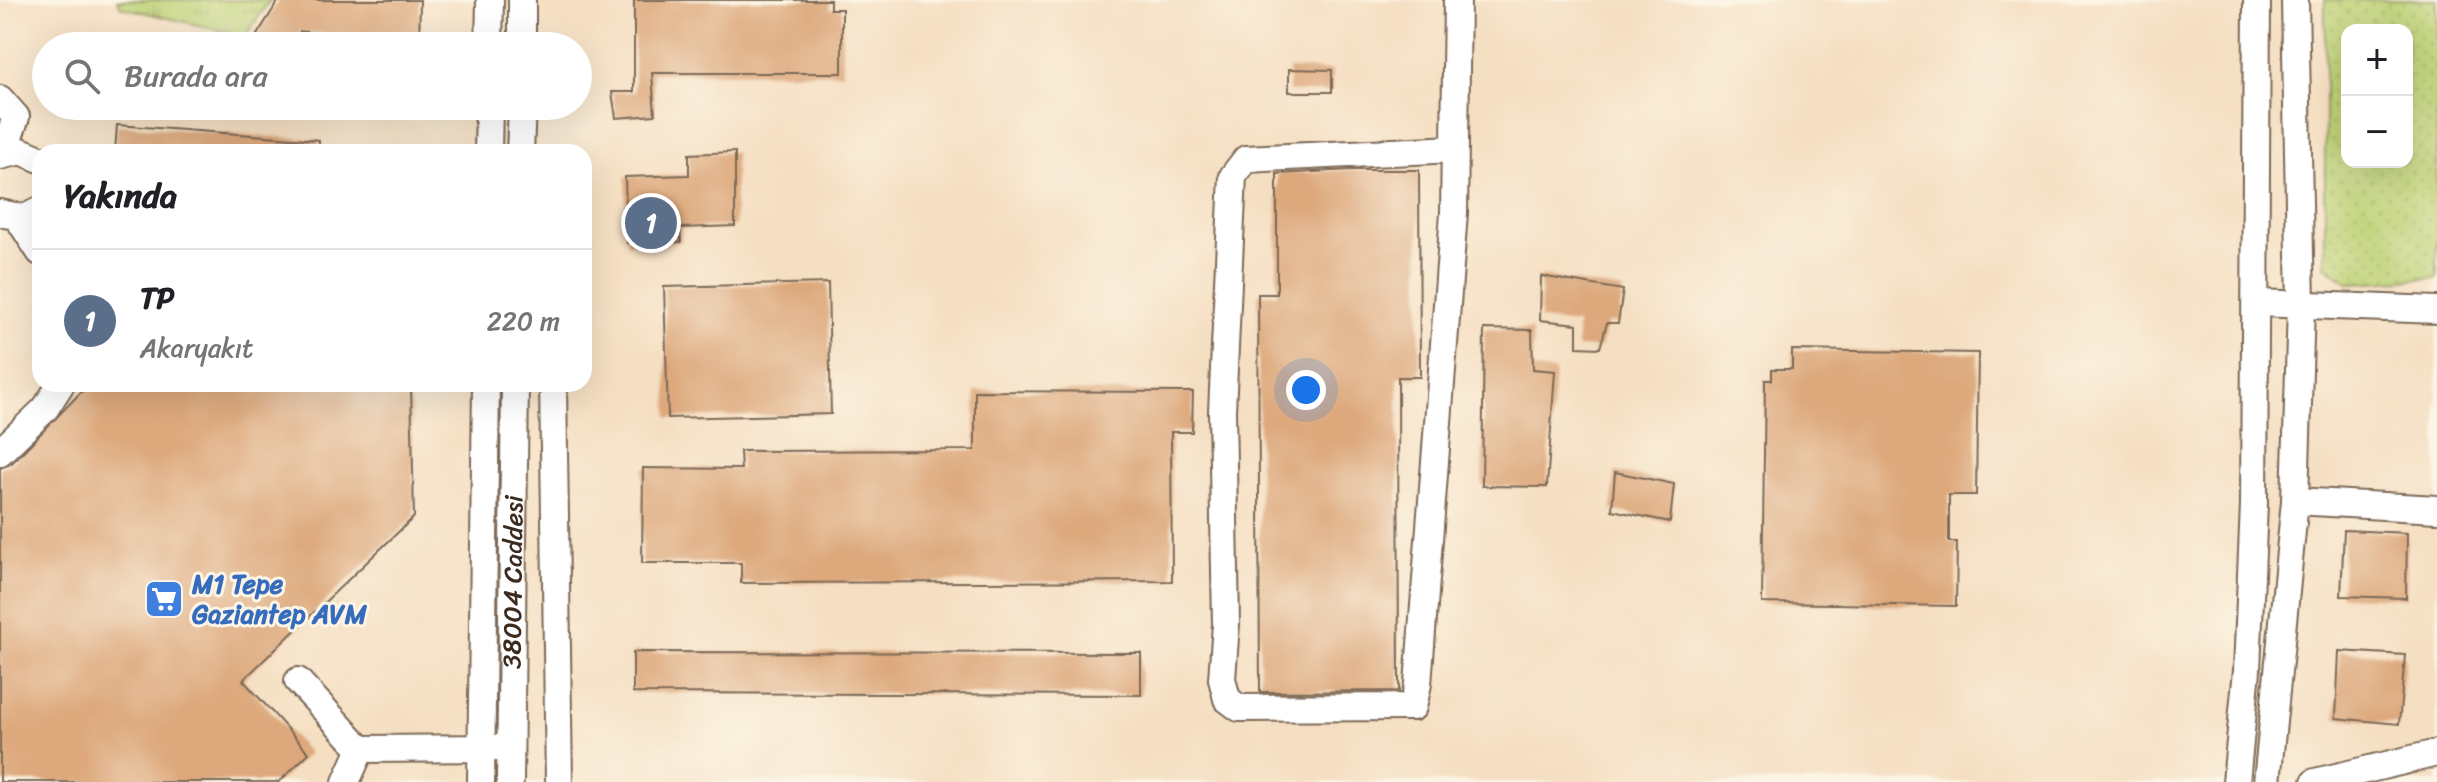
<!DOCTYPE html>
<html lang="tr">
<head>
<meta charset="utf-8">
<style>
  body { margin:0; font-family:Sriracha,sans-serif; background:#f2f2f2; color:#202124 }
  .controls { position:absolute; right:24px; top:24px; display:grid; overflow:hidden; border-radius:16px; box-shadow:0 8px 32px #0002 }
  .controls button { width:72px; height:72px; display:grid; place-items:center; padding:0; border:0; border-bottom:2px solid #e0e0e0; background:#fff; color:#202124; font:40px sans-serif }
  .you { position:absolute; left:1306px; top:390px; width:28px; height:28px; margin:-20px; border:6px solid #fff; border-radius:50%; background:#1a73e8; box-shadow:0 0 0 12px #1a73e833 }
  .badge { display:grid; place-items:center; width:52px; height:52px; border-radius:50%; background:#7c3aed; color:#fff; font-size:26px; font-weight:700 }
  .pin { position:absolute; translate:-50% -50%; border:4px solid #fff; box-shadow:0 2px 8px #0006 }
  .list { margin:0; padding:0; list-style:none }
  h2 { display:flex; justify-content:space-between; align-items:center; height:104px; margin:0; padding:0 32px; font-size:34px }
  h2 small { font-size:26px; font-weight:400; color:#757577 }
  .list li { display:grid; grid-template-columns:52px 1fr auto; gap:24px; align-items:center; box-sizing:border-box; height:144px; padding:0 32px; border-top:2px solid #e0e0e0 }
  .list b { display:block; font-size:30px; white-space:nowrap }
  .list p { margin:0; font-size:26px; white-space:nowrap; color:#757577 }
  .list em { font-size:26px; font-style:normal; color:#757577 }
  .icon { flex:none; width:44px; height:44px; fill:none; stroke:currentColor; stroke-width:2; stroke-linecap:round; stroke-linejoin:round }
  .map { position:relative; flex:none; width:2437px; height:782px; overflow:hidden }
  .search { position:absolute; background:#fff; box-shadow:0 8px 32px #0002; left:32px; top:32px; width:560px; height:88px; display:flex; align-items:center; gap:20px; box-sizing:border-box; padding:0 28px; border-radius:44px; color:#757577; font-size:30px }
  .panel { position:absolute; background:#fff; box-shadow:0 8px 32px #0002; left:32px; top:144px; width:560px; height:248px; border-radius:24px }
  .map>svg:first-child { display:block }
  .grass { fill:url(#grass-tufts); stroke:#7c7e4a; stroke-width:2 }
  .park { fill:url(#park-dots); stroke:#7c7e4a; stroke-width:2; fill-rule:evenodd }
  .building { fill:#dda87c }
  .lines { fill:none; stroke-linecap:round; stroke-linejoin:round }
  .minor-casing { stroke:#7c6957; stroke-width:30 }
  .minor { stroke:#fff; stroke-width:26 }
  .labels { text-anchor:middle; stroke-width:6; stroke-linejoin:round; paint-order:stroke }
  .street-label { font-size:26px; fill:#3b2a1e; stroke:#fcf5e5 }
  .shop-label { font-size:26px; font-weight:bold; fill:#366cbe; stroke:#fcf5e5; text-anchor:start }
</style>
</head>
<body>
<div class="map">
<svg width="2437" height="782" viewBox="0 0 2437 782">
  <defs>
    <pattern id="grass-tufts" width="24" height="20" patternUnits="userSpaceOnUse" patternTransform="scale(2)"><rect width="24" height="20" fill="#bed276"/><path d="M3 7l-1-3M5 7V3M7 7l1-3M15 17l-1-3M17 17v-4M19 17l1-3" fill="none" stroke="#a4b466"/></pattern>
    <pattern id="park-dots" width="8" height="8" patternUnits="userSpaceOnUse" patternTransform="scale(2)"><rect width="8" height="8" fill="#bed276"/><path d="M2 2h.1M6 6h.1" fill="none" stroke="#a4b466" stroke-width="1.8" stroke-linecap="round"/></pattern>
  </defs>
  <rect width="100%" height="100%" fill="#fcf5e5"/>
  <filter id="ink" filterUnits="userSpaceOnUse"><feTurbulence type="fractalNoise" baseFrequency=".0125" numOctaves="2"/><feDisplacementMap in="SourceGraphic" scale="16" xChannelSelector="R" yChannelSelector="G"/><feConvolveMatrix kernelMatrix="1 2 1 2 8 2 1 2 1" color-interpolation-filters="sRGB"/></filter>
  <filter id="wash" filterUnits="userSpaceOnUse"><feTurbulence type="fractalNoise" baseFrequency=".006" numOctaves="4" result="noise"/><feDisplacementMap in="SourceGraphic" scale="32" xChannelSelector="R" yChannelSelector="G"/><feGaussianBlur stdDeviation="1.8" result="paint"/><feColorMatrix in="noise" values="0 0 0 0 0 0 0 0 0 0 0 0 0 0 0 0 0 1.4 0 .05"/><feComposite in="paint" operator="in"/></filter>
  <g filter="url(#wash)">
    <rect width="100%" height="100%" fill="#f5dfc2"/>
    <!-- grass -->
    <path class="grass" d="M 117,0 L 270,0 L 245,36 L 121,7 Z"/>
    <!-- park -->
    <path class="park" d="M 2325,0 L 2437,0 L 2437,278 L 2349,283 L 2325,266 ZM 2347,30 L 2407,30 L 2407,162 L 2347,162 Z"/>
    <g id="blocks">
      <!-- building -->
      <g class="building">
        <path d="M 279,0 L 420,0 L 419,46 L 354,46 L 354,37 L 300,31 L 298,46 L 250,46 Z"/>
        <path d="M 634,0 L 830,0 L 830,9 L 842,9 L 842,73 L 652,73 L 655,115 L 616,118 L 612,92 L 634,92 Z"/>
        <path d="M 1289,69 L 1332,70 L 1332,92 L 1289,92 Z"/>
        <path d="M 117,125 L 319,140 L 319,152 L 115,152 Z"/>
        <path d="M 735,152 L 735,226 L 680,228 L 681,242 L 627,243 L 625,177 L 689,175 L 689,154 Z"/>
        <path d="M 1350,170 L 1419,170 L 1420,377 L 1398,377 L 1399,691 L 1260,692 L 1258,294 L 1277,294 L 1277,174 Z"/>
        <path d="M 1541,276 L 1623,290 L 1618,323 L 1607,323 L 1600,348 L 1577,347 L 1577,324 L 1540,320 Z"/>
        <path d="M 828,283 L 831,414 L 668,418 L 664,287 Z"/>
        <path d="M 1484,329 L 1532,330 L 1533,369 L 1555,371 L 1547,487 L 1482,486 Z"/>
        <path d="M 1792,350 L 1978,353 L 1976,495 L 1949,495 L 1949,542 L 1957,542 L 1956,606 L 1762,603 L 1765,380 L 1772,380 L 1772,369 L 1792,369 Z"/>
        <path d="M 89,384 L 411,384 L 414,517 L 243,680 L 309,753 L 279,782 L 0,782 L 0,468 L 11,464 Z"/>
        <path d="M 975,391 L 1193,392 L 1192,432 L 1171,432 L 1172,581 L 741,583 L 741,563 L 642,563 L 643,468 L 741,469 L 740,451 L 975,450 Z"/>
        <path d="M 1615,472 L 1674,484 L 1670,522 L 1612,510 Z"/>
        <path d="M 2344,530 L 2407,533 L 2406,598 L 2341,596 Z"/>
        <path d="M 2339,651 L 2405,655 L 2399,724 L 2336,718 Z"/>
        <path d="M 633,652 L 1141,653 L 1141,695 L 633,693 Z"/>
      </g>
    </g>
  </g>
  <g filter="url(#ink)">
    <use href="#blocks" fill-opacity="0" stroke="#7c6957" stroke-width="2"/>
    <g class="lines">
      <!-- minor casing -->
      <g class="minor-casing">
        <g id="minor">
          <path d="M 522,0 L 522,46"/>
          <path d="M 489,46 L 490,0"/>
          <path d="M 0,99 L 16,117 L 3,154"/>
          <path d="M 1455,149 L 1246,159 L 1233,176 L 1222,411 L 1226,624 L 1222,679 L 1227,699 L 1239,708 L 1413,707 L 1418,684 L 1454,213 L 1457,0"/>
          <path d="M 488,152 L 489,106"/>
          <path d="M 520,152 L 522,106"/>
          <path d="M 0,156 L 21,151 L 40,159"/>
          <path d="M 0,213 L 25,218 L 40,210"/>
          <path d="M 18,218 L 40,252"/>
          <path d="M 2256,303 L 2437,310"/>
          <path d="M 553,384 L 559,782"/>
          <path d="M 0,452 L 45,409 L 61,384"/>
          <path d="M 2295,501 L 2437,509"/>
          <path d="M 298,681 L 361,749 L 499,748"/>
          <path d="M 346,782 L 361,749"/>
          <path d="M 481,782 L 486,384"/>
          <path id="s1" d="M 510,782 L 515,384"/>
          <path d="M 2236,782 L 2247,670 L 2254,504 L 2257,0"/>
          <path d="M 2267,782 L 2295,501 L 2301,305 L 2295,0"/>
          <path d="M 2315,782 L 2437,753"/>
        </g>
      </g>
      <!-- minor -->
      <use href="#minor" class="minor"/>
    </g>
  </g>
  <!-- icons -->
  <defs>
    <g id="supermarket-square" transform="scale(2)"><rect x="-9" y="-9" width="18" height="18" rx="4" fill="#3f7fe0" stroke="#fcf5e5"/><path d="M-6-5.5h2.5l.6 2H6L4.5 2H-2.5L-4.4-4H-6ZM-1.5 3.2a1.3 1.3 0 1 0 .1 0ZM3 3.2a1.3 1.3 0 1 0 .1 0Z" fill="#fff"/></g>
  </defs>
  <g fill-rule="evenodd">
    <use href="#supermarket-square" x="164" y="599"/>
  </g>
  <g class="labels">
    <!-- street labels -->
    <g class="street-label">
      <text dy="9" stroke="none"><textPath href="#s1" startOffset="200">38004 Caddesi</textPath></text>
    </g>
    <!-- shop labels -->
    <g class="shop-label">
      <text x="192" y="593">M1 Tepe<tspan x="192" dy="30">Gaziantep AVM</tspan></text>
    </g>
  </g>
</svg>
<div class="controls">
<button>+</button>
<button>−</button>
</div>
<div class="you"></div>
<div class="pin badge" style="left:651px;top:223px;background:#5c6f8a">1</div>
<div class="search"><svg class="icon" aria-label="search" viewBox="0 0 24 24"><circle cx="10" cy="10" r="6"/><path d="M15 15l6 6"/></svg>Burada ara</div>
<section class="panel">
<h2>Yakında<small></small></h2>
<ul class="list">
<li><span class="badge" style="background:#5c6f8a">1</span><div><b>TP</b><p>Akaryakıt</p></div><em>220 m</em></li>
</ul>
</section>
</div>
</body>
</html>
